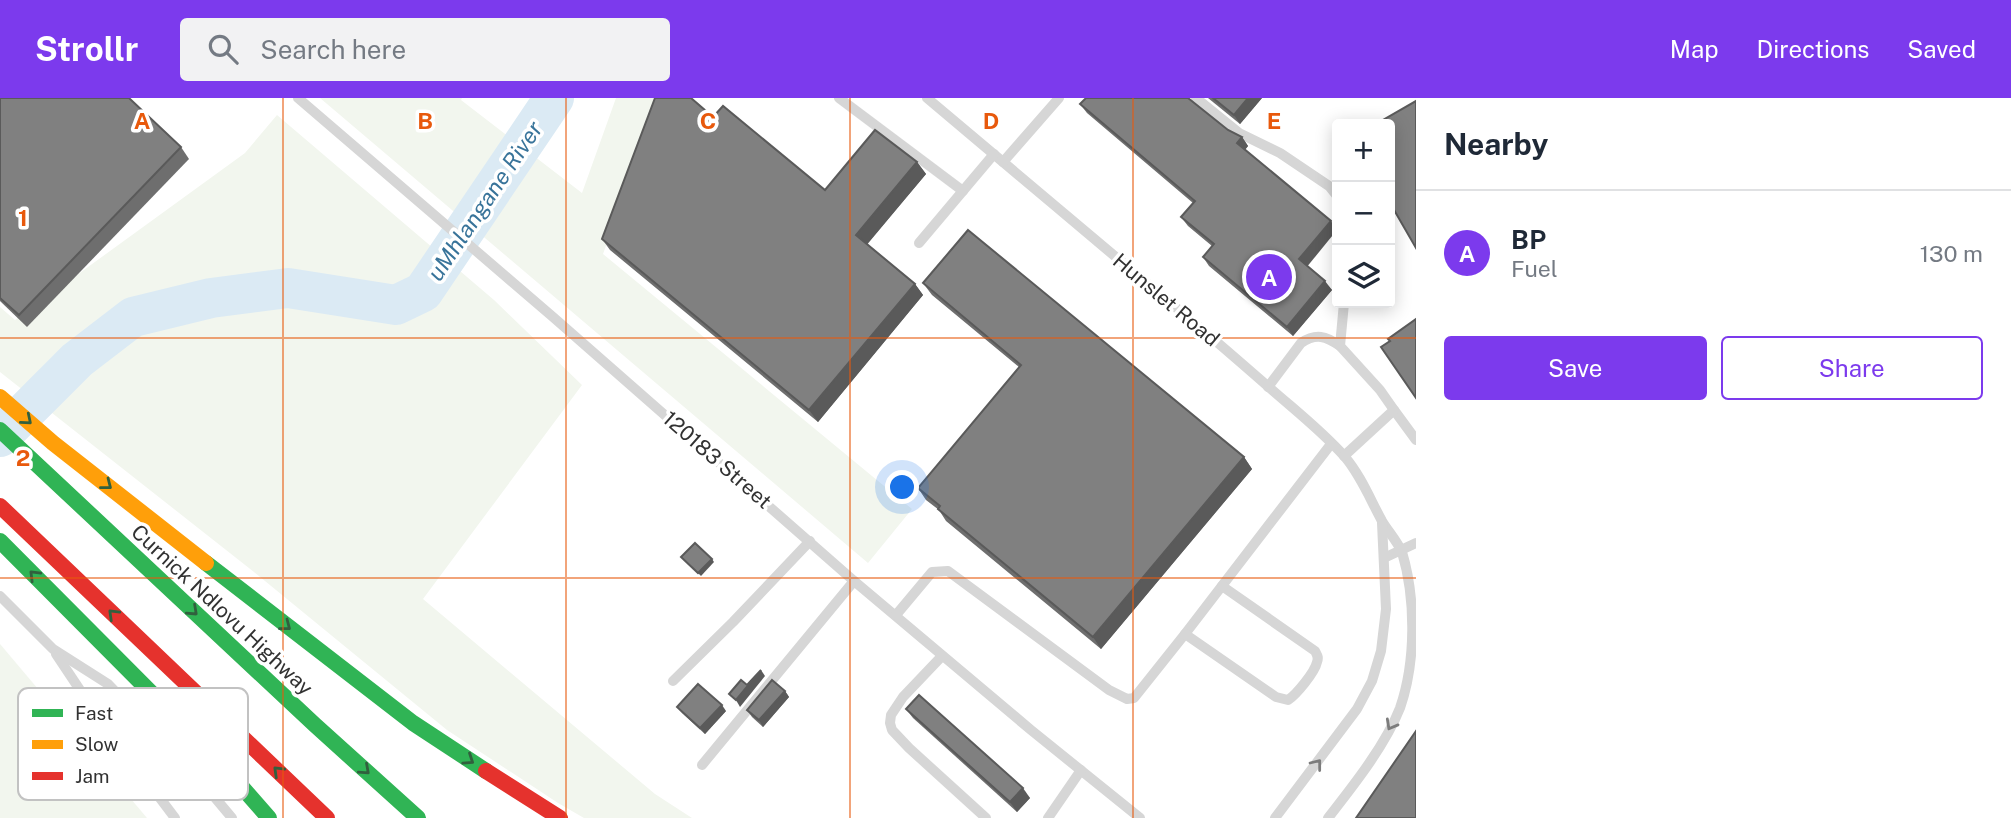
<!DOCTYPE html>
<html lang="en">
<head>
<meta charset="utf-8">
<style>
  body { margin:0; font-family:"Public Sans",sans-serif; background:#f2f2f3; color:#1f2937 }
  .controls { position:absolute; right:21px; top:21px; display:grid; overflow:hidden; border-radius:7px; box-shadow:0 4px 18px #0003 }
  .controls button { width:63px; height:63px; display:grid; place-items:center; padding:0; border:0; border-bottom:2px solid #e0e1e3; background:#fff; color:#1f2937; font:35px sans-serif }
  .you { position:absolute; left:903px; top:390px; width:24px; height:24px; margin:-18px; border:5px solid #fff; border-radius:50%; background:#1a73e8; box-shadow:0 0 0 10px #1a73e833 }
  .badge { display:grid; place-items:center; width:46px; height:46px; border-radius:50%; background:#7c3aed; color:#fff; font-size:23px; font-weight:700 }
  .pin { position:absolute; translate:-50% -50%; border:4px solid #fff; box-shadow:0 2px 7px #0006 }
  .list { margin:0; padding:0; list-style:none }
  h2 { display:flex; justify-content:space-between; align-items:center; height:91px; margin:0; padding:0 28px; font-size:30px }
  h2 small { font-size:23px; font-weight:400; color:#747a83 }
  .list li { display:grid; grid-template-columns:46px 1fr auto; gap:21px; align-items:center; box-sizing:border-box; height:126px; padding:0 28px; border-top:2px solid #e0e1e3 }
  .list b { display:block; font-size:26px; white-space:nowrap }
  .list p { margin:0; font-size:23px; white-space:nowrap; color:#747a83 }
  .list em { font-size:23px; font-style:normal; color:#747a83 }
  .actions { display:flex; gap:14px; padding:21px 28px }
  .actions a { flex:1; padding:16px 0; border:2px solid #7c3aed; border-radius:7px; text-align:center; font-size:24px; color:#7c3aed }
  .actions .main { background:#7c3aed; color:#fff }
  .icon { flex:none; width:38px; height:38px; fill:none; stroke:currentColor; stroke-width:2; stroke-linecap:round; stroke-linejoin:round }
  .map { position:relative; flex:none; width:1416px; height:720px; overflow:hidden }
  header { display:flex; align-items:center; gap:42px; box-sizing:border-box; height:98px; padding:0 35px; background:#7c3aed; color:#fff }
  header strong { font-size:33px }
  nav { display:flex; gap:38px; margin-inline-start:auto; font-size:24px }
  .search { width:490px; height:63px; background:#f2f2f3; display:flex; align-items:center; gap:18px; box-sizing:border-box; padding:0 24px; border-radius:7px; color:#747a83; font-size:26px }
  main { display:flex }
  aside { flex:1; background:#fff }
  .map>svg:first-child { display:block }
  .green { fill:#f2f6ee }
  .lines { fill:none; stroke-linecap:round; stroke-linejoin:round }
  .river { stroke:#dbeaf4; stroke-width:40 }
  .lane { stroke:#d6d6d6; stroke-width:10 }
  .fast { stroke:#30b455; stroke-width:16 }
  .slow { stroke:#ff9f0a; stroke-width:16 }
  .jam { stroke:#e5322d; stroke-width:16 }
  .wall { fill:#6e6e6e }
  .shaded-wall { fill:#5a5a5a }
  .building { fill:#808080; stroke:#5a5a5a; stroke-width:2 }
  .oneway { stroke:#31603e }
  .oneway2 { stroke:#7c7c7c }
  .grid { fill:none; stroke:#e8590c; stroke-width:2; stroke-opacity:0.55 }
  .labels { text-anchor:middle; stroke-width:7; stroke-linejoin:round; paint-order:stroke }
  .street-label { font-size:21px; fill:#323232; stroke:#fff }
  .water-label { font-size:23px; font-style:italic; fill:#39749a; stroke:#fff }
  .key { fill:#fff; stroke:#c2c2c2; stroke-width:2 }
  .key-label { font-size:19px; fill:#323232 }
  .grid-label { font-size:23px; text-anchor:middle; font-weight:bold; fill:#e8590c; stroke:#fff; stroke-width:7; stroke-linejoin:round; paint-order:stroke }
</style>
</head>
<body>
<header>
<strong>Strollr</strong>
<div class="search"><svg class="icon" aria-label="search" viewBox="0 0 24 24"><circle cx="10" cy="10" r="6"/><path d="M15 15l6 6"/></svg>Search here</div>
<nav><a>Map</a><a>Directions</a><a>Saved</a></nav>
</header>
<main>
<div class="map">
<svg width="1416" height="720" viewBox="0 0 1416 720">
  <rect width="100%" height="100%" fill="#fff"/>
  <!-- green -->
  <g class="green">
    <path d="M 320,0 L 462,0 L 461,2 L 582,95 L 616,0 L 659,0 L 603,156 L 912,411 L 868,465 Z"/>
    <path d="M 277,17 L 494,202 L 582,287 L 423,501 L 655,696 L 692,720 L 584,720 L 558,705 L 447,632 L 254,474 L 0,274 L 0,209 L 15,222 L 245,55 Z"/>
    <path d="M 0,546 L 147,720 L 0,720 Z"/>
  </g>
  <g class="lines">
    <!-- river -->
    <path class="river" d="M 0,339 L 77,262 L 133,219 L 211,200 L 288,190 L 396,207 L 423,194 L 554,0"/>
    <!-- lane -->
    <g class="lane">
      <path d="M 298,0 L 553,219 L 854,483 L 1031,632 L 1140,720"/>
      <path d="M 839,0 L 963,93"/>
      <path d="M 927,0 C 1010,69 1091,139 1174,208 C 1207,235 1239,263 1271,291 C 1296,313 1323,334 1345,359 C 1361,378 1370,401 1382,423 C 1388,433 1397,443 1402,454 C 1416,501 1416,564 1400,610 C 1385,648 1353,688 1328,720"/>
      <path d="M 1196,0 L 1239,35 L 1280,55 L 1329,88 L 1337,98"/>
      <path d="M 1003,64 L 1059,0"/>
      <path d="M 919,145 L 994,56"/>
      <path d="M 1268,289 L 1301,245 C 1316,235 1326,238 1340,248"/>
      <path d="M 1394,312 L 1416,342"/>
      <path d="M 1344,358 L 1394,312 L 1380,292 L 1340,248 L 1344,205"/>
      <path d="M 1384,460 L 1416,445"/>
      <path d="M 0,498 L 53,551 L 108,586 L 196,677 L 232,720"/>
      <path d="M 896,517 L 932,474 L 948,473 L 1109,592 L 1127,601 L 1134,600 L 1185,536 L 1331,346"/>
      <path d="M 1185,536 L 1276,599 L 1288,602 C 1296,597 1315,574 1317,564 C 1319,559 1317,557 1315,553 L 1222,488"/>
      <path d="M 56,556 L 92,610 L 175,720"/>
      <path d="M 942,558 L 903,599 L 891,617 L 890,625 L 892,632 L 909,650 L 986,720"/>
      <path d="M 673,583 L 733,524 L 810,443"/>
      <path d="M 702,667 L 854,483"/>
      <path d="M 1048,720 L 1081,672"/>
      <path d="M 1275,720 L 1357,611 L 1372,583 L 1381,553 L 1386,511 L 1382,425"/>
    </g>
    <!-- fast -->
    <g class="fast">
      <path d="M 0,332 L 315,627 L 418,720"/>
      <path d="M 0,443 L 218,662 L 269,720"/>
      <path d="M 206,465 L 413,625 L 486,673"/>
    </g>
    <!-- slow -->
    <path class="slow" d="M 0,299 L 53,345 L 206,465"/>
    <!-- jam -->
    <g class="jam">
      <path d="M 0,408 L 327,720"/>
      <path d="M 486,673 L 560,720"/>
    </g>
  </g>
  <!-- wall -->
  <g class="wall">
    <path d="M 0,0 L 181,49 L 189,61 L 27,229 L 0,203 Z"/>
    <path d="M 1208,0 L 1262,0 L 1240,26 Z"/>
    <path d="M 1080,6 L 1228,32 L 1242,39 L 1248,48 L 1245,52 L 1308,168 L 1332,192 L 1293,238 L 1209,168 L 1203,159 L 1212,148 L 1188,128 L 1181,119 L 1193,105 L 1087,15 Z"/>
    <path d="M 917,64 L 926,76 L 867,146 L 915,186 L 923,197 L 818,324 L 610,152 L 602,141 L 825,92 Z"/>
    <path d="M 923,185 L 1244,359 L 1252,371 L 1101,551 L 946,423 L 939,412 L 926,402 L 918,390 L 1019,269 L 932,197 Z"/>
    <path d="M 785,593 L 789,599 L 763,629 L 752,619 L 747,612 Z"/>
    <path d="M 677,609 L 726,613 L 705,636 L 682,615 Z"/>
    <path d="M 906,611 L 1030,700 L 1017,714 L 913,620 Z"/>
  </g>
  <!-- shaded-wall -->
  <g class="shaded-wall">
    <path d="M 1248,0 L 1262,0 L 1240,26 L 1234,17 Z"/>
    <path d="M 1242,39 L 1248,48 L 1243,54 L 1237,45 Z"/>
    <path d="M 917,64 L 926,76 L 865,149 L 856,137 Z"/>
    <path d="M 1331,123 L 1337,132 L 1306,170 L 1299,161 Z"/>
    <path d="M 1325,183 L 1332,192 L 1293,238 L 1287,229 Z"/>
    <path d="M 915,186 L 923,197 L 818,324 L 809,312 Z"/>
    <path d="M 1244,359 L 1252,371 L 1101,551 L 1093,539 Z"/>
    <path d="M 712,461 L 714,464 L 701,478 L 698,475 Z"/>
    <path d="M 761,572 L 765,578 L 740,609 L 736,602 Z"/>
    <path d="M 785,593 L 789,599 L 763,629 L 759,622 Z"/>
    <path d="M 722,607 L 726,613 L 705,636 L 700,630 Z"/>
    <path d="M 1023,690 L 1030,700 L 1017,714 L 1010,704 Z"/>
  </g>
  <!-- building -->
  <g class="building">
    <path d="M 0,0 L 129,0 L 181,49 L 19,217 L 0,200 Z"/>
    <path d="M 655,0 L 691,0 L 713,19 L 723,8 L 825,92 L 875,32 L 917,64 L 856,137 L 915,186 L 809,312 L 602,141 Z"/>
    <path d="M 1086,0 L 1188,0 L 1228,32 L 1242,39 L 1237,45 L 1331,123 L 1299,161 L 1325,183 L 1287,229 L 1203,159 L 1214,146 L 1181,119 L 1195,103 L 1080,6 Z"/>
    <path d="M 1213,0 L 1248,0 L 1234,17 Z"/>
    <path d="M 1416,3 L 1416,150 L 1390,105 L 1390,26 L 1376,26 Z"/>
    <path d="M 968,132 L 1244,359 L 1093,539 L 938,411 L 940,408 L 918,390 L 1021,267 L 923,185 Z"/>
    <path d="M 1416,221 L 1416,300 L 1381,249 L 1390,243 L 1388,241 Z"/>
    <path d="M 695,445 L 712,461 L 698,475 L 681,459 Z"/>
    <path d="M 761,572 L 736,602 L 729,596 L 741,582 L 747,587 Z"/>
    <path d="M 772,582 L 785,593 L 759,622 L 747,612 Z"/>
    <path d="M 698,586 L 722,607 L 700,630 L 677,609 Z"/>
    <path d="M 919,597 L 1023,690 L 1010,704 L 906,611 Z"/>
    <path d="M 1416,633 L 1416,720 L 1356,720 Z"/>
  </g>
  <!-- one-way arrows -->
  <defs><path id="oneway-chevron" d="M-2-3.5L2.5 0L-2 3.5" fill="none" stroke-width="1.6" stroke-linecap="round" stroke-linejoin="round" transform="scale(1.75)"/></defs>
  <g class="oneway">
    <use href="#oneway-chevron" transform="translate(27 322) rotate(40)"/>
    <use href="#oneway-chevron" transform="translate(107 387) rotate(38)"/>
    <use href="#oneway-chevron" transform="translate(34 477) rotate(-135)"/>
    <use href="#oneway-chevron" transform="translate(193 513) rotate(43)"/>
    <use href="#oneway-chevron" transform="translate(113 516) rotate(-136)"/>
    <use href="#oneway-chevron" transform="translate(286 528) rotate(38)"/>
    <use href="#oneway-chevron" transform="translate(469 662) rotate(34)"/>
    <use href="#oneway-chevron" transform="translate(365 672) rotate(42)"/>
    <use href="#oneway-chevron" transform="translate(278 673) rotate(-136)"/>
  </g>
  <g class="oneway2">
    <use href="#oneway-chevron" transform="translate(1391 627) rotate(119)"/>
    <use href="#oneway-chevron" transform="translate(1317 666) rotate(-52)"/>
  </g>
  <!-- grid -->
  <path class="grid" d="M 283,0 L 283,720M 566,0 L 566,720M 850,0 L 850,720M 1133,0 L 1133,720M 0,240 L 1416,240M 0,480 L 1416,480"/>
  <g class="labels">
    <!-- street labels -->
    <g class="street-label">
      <text transform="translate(1166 202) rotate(40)" y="7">Hunslet Road</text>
      <text transform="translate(717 362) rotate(41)" y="7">120183 Street</text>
      <text transform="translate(222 512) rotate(43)" y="7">Curnick Ndlovu Highway</text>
    </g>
    <!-- water labels -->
    <g class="water-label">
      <text transform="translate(485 103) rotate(-56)" y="8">uMhlangane River</text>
    </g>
  </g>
  <!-- legend -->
  <rect x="18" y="590" width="230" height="112" rx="10" class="key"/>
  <rect x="32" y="611" width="31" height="8" fill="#30b455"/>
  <rect x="32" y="642" width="31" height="9" fill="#ff9f0a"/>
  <rect x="32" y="674" width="31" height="8" fill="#e5322d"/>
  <g class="key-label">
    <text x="75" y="622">Fast</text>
    <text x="75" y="653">Slow</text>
    <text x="75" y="685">Jam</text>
  </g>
  <g class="grid-label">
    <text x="142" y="31">A</text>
    <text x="425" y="31">B</text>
    <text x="708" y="31">C</text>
    <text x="991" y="31">D</text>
    <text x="1274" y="31">E</text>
    <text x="23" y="128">1</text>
    <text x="23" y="368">2</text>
  </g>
</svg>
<div class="controls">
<button>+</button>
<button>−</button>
<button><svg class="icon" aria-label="layers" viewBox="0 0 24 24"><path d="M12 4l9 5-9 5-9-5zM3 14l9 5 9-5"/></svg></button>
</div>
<div class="you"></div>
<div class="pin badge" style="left:1269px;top:179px">A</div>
</div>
<aside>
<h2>Nearby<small></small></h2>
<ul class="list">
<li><span class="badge">A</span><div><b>BP</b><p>Fuel</p></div><em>130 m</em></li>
</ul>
<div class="actions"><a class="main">Save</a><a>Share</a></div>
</aside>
</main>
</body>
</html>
